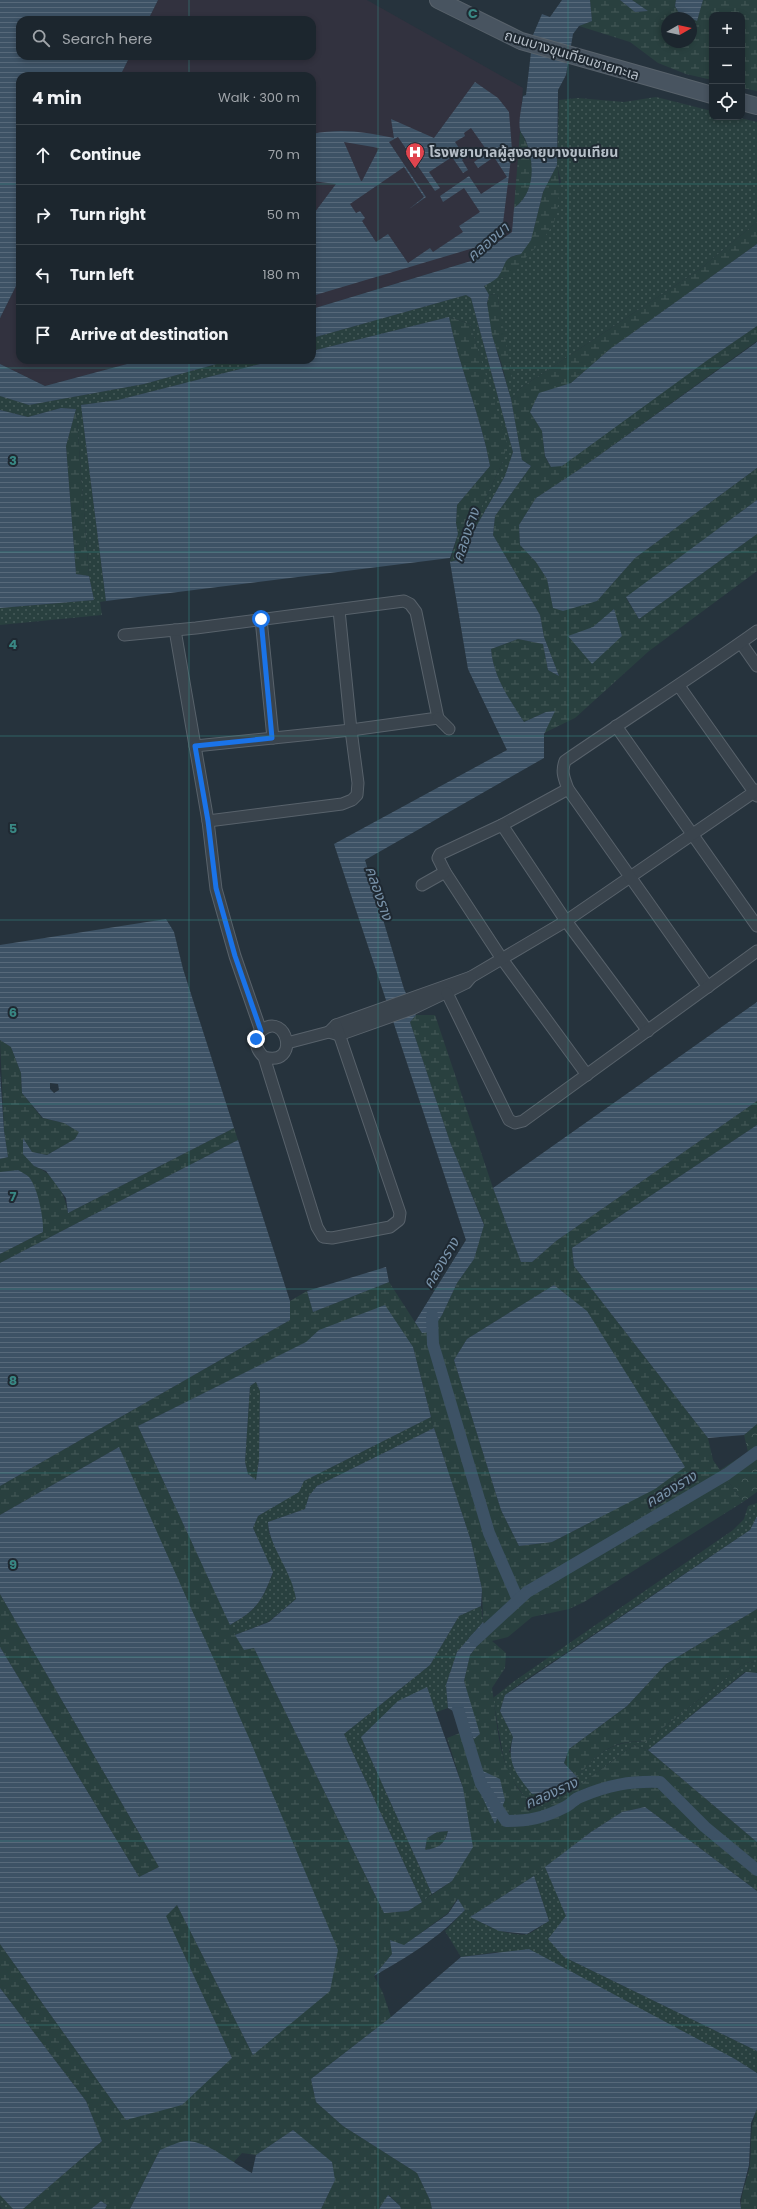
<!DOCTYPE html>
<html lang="en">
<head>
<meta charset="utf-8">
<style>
  body { margin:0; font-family:Poppins,"Noto Sans Thai",sans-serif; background:#252e36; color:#f1f3f6 }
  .controls { position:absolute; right:12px; top:12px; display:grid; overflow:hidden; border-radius:8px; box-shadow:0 2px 6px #0003 }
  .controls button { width:36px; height:36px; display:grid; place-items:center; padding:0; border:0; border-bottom:1px solid #3a434a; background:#1c262e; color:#f1f3f6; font:20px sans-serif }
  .compass { position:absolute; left:661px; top:12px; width:36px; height:36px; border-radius:50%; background:#1c262e; box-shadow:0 2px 6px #0003; rotate:81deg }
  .stop { position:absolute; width:12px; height:12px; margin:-9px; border:3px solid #1a73e8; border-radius:50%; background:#fff }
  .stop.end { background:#1a73e8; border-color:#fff; box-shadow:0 1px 4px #0008 }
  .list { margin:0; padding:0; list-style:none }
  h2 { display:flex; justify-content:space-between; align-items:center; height:52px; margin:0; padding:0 16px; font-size:17px }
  h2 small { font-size:13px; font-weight:400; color:#a0a5aa }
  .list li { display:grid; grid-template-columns:26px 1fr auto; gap:12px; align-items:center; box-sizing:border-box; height:60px; padding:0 16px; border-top:1px solid #3a434a }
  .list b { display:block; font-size:15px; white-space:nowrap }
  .list em { font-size:13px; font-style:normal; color:#a0a5aa }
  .icon { flex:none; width:22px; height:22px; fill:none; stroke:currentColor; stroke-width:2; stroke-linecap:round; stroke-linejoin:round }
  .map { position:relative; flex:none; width:757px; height:2209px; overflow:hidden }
  .search { position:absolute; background:#1c262e; box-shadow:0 2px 6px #0003; left:16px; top:16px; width:300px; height:44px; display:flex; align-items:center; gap:10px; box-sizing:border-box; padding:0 14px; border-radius:12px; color:#a0a5aa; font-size:15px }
  .panel { position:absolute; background:#1c262e; box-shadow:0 2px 6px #0003; left:16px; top:72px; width:300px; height:292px; border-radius:12px }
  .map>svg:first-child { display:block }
  .medical { fill:#32323f }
  .grass { fill:url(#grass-dots) }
  .forest { fill:url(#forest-crowns) }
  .wetland { fill:url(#wetland-marsh); fill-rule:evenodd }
  .water { fill:url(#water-rules); fill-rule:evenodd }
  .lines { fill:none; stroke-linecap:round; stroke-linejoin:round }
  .canal { stroke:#3d5265; stroke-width:12 }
  .street-casing { stroke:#58626b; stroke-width:13 }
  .secondary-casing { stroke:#58626b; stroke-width:18 }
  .street { stroke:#3a444d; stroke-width:11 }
  .secondary { stroke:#485460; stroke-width:16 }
  .route { stroke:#1a73e8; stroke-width:5 }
  .grid { fill:none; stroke:#398884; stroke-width:1; stroke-opacity:0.55 }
  .labels { text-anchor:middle; stroke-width:4; stroke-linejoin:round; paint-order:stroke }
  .street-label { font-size:14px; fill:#b6bfc8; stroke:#1f2932 }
  .poi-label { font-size:14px; font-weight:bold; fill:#b6bfc8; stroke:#1f2932; text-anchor:start }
  .water-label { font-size:15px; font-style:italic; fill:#7993aa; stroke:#1f2932 }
  .grid-label { font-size:13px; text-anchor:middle; font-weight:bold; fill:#398884; stroke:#1f2932; stroke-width:4; stroke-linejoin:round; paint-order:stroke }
</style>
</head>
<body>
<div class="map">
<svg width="757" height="2209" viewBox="0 0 757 2209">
  <defs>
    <pattern id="grass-dots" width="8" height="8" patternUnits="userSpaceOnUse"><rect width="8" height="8" fill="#29403f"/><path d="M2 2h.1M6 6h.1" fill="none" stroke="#465a59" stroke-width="1.8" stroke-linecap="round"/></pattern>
    <pattern id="forest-crowns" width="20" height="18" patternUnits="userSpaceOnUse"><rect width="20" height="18" fill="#29403f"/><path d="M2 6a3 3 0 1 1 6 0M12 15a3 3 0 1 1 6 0" fill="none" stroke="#465a59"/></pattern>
    <pattern id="wetland-marsh" width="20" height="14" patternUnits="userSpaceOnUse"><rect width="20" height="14" fill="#29403f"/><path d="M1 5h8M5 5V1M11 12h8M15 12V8" fill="none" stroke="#465a59"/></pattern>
    <pattern id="water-rules" width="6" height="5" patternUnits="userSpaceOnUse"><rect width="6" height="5" fill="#3d5265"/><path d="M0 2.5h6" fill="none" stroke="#57697a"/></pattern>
  </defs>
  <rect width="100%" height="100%" fill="#26333d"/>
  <!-- medical -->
  <g class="medical">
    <path d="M 158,0 L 367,0 L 523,88 L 513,232 L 471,261 L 312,309 L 312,76 L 120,76 L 130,56 L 312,56 L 312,20 L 148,20 Z"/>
    <path d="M 20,278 L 20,360 L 142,360 L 45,386 L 0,364 L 0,318 Z"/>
  </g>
  <!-- grass -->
  <g class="grass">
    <path d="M 656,97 L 712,111 L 712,117 L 736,117 L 757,122 L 757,222 L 700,269 L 522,387 L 511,399 L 506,382 L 511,376 L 497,294 L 489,295 L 484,286 L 497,277 L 505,278 L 561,182 L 557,165 L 559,100 L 578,98 L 624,102 Z"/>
    <path d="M 466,295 L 471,298 L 513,452 L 505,476 L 457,560 L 450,562 L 458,534 L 479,512 L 503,461 L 487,381 L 470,324 L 449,317 L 312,351 L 312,338 Z"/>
    <path d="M 231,360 L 276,360 L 118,400 L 81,405 L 106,601 L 100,602 L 102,615 L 0,625 L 0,608 L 94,600 L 89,576 L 76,409 L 61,408 L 28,417 L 0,410 L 0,396 L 29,405 L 144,384 Z"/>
    <path d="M 256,1382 L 260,1391 L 259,1460 L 256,1480 L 248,1474 L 245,1462 L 250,1386 Z"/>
    <path d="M 431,1417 L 434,1428 L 317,1486 L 309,1496 L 305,1509 L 268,1522 L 269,1533 L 294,1583 L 296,1599 L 268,1622 L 235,1635 L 230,1625 C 257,1610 262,1601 273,1573 L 253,1528 L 258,1516 L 298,1492 L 304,1481 Z"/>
    <path d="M 757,1503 L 757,1516 L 750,1530 L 521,1683 L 505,1695 L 500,1711 L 513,1737 L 509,1752 L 569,1786 C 592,1760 607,1739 645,1742 L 745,1663 L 757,1662 L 757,1673 L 745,1672 L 648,1750 L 634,1745 L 557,1802 L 544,1807 L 528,1801 L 509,1776 L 503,1755 L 493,1698 L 513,1682 L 733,1530 L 744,1519 L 748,1506 Z"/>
    <path d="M 481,1606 L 483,1622 L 457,1652 L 446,1685 L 448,1708 L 434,1713 L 427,1687 L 361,1737 L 432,1894 L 422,1902 L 344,1734 L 430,1665 L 459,1616 Z"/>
    <path d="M 545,1867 L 567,1916 L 564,1957 L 757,2051 L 757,2073 L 735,2059 L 497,1952 L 461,1957 L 445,1931 L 465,1910 C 475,1923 511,1938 528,1934 C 534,1932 543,1924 549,1921 L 534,1876 Z"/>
    <path d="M 0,2194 L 13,2209 L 2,2209 L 0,2207 Z"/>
  </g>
  <!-- forest -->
  <path class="forest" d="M 757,1424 L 757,1492 L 743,1502 L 720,1470 L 748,1452 L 744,1435 Z"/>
  <!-- wetland -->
  <g class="wetland">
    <path d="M 590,0 L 620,0 L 635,12 L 647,11 L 632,0 L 676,0 L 675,6 L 679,13 L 690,18 L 667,18 L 667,42 L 691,42 L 691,18 L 697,20 L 703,0 L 757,0 L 757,91 L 742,88 L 742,15 L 712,15 L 712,80 L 686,74 L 658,63 L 630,42 L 579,26 L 592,21 Z"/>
    <path d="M 520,131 C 535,154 539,190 514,208 Z"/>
    <path d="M 557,165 C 560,181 560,206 554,222 C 546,240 519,264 505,278 L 497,277 C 503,263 506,257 521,254 L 531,240 L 543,192 Z"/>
    <path d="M 757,222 L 757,244 L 610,349 L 571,383 L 539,394 L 530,412 L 542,431 L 545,457 L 551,467 L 757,326 L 757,341 L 583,467 L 536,498 L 519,525 L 520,545 L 536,562 L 547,579 L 553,607 L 597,601 L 635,558 L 757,468 L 757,500 L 626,598 L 639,619 L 757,534 L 757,571 L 649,651 L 575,718 L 544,733 L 546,712 L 524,722 C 509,700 493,676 491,649 L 518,639 L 543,644 L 548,670 L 559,676 L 544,637 L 540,615 L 493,535 L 495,516 L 531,466 L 522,460 L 511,399 L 522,387 L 700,269 ZM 614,610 L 592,664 L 593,627 Z"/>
    <path d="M 497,294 L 512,376 L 506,382 C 502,354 481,324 489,295 Z"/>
    <path d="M 449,317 L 470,324 L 507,443 L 503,461 L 479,512 L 458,534 L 456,523 L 457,505 L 490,466 C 481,415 459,367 449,317 Z"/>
    <path d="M 76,409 L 89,576 L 76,574 L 66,446 Z"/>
    <path d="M 416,1015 L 435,1015 L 493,1188 L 521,1262 L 532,1262 L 556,1241 L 757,1101 L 757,1125 L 572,1248 L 574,1266 L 708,1438 L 713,1460 L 743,1502 L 584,1602 L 569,1609 L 532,1617 L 508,1637 L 492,1641 L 506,1653 L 505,1668 L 492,1688 C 498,1726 498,1772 528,1800 C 531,1804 539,1805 544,1807 L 557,1802 L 634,1745 L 648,1750 L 757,1842 L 757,1891 L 645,1807 L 622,1812 L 591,1832 L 534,1876 L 470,1917 L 457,1899 L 448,1913 L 392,1954 L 374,1976 L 383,1993 L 391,2017 L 311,2079 L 316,2102 L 343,2126 L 417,2173 L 430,2200 L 432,2209 L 401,2209 L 400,2206 L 389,2195 L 379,2209 L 321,2209 L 335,2180 L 293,2130 L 256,2155 L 242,2153 L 233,2163 L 209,2147 L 160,2150 L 130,2209 L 105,2209 L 107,2205 L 101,2201 L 91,2209 L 23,2209 L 102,2141 L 86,2101 L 0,1988 L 0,1944 L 126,2120 L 232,2058 L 165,1916 L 177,1905 L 253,2055 L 119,1447 L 0,1515 L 0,1486 L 290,1320 L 290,1301 L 307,1291 L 313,1312 L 389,1282 L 422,1333 L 442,1315 L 457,1283 L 474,1259 L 484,1224 L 450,1142 L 410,1022 ZM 554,1285 L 595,1520 L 552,1542 L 519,1546 L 501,1510 L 454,1360 L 467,1339 ZM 319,1330 L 413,1347 L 434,1428 L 471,1541 L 482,1589 L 483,1622 L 488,1632 L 470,1655 L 464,1681 L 471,1706 L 474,1739 L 460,1733 L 447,1738 L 463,1788 L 452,1881 L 408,1911 L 384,1913 L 254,1648 L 235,1635 L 138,1426 L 307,1342 Z"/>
    <path d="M 0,1040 L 11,1047 L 21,1073 L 22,1093 L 42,1118 L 64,1123 L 80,1132 L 75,1139 L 47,1155 L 32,1152 L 23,1139 L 34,1166 C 54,1173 65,1193 68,1213 L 234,1128 L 238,1140 L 0,1263 L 0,1254 L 43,1232 L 36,1194 L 2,1172 L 0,1172 L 0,1159 L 8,1157 L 4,1131 Z"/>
    <path d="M 0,1594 L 159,1867 L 139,1877 L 0,1647 Z"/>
    <path d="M 757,1609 L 757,1662 L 745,1663 L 645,1742 C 612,1739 598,1754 577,1777 L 564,1763 L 569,1749 L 627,1706 L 666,1664 Z"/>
    <path d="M 448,1831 C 444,1845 439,1848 425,1850 L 427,1838 L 437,1832 Z"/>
    <path d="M 757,2109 L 757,2209 L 741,2209 C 740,2193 748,2179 750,2164 C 752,2144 749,2128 757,2109 Z"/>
  </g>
  <!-- water -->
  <g class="water">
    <path d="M 0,0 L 158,0 L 148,20 L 20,20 L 20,56 L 130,56 L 120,76 L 20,76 L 20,278 L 0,318 Z"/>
    <path d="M 562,0 L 590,0 L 592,21 L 579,26 L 573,34 L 566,75 L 558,90 L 557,165 L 543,192 L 531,240 L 521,254 C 501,258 508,263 498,277 C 495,280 488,284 484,286 L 489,295 L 487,303 L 492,335 L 511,399 L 522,460 L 531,466 L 495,516 L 493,535 L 540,615 L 544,637 L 559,676 L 548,670 L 543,644 L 518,639 L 491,649 C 493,676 509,699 524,722 L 546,712 L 555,711 L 544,734 L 544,758 L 365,860 L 404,989 L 416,1015 L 410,1022 L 450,1142 L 484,1225 L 474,1259 L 457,1283 L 442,1315 L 431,1332 L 422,1333 L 415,1322 L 466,1240 L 334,844 L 507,750 L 468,669 L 450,562 L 457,560 L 505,476 L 513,452 L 471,298 L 466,295 L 312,338 L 312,309 L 471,261 L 512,232 L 514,208 C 535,193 535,164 526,141 C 525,137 521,134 520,130 C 518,121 522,106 523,96 L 526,95 L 533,35 L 542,14 L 550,17 Z"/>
    <path d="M 620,0 L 632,0 L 648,11 L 635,12 Z"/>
    <path d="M 676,0 L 703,0 L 697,21 L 679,13 L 675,6 Z"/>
    <path d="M 475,82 L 498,98 L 509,112 L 512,150 L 503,223 L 477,247 L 312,296 L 312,216 L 336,184 L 312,181 L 312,134 C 343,128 363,132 394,138 L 391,119 L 434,138 ZM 471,128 L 488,152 L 474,162 L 478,168 L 494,157 L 507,177 L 481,194 L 469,176 L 440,196 L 443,202 L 464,188 L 480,212 L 459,226 L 463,232 L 433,252 L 430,248 L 408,263 L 388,234 L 376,242 L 362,221 L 365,218 L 360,211 L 356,213 L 350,204 L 404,167 L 424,197 L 409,209 L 426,197 L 389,142 L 398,137 L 435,191 L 440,188 L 429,172 L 452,157 L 463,173 L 468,170 L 462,160 L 465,157 L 455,142 L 465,136 L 464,133 ZM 344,142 L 379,148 L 362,181 L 361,181 Z"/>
    <path d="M 757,244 L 757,326 L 709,359 L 562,466 L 551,467 L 545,456 L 542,431 L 530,412 L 539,393 L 571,383 L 610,349 Z"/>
    <path d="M 449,317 C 459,368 481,415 490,466 L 457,505 L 456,523 L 458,534 L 450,558 L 106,601 L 81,405 L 118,400 L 276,360 L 312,360 L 312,351 Z"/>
    <path d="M 757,342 L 757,468 L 635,558 L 597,601 L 563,611 L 553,608 L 547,579 L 536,562 L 520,545 L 519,525 L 536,498 L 583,467 Z"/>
    <path d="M 142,360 L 231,360 L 144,384 L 29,405 L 0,396 L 0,364 L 45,386 Z"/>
    <path d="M 61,408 L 76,409 L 66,446 L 76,574 L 89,576 L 94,600 L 0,608 L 0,410 L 28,417 Z"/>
    <path d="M 757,500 L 757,534 L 639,619 L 626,597 Z"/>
    <path d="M 614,609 L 622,636 L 592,664 L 568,636 L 593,627 Z"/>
    <path d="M 166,919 L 174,932 L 183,969 L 234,1128 L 68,1213 L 66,1198 L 46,1171 L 34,1166 L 23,1154 L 23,1138 L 32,1152 L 47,1155 L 75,1139 L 79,1132 L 64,1123 L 43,1118 L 22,1093 L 21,1073 L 11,1047 L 0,1040 L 0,945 ZM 50,1083 L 58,1084 L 59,1090 L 54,1093 L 50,1089 Z"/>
    <path d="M 757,1002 L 757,1101 L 556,1241 L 532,1262 L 521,1262 L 493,1188 Z"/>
    <path d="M 0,1072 L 4,1131 L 8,1157 L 0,1159 Z"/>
    <path d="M 757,1125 L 757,1424 L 744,1435 L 708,1438 L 574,1266 L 572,1248 Z"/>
    <path d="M 238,1140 L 290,1301 L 290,1320 L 0,1486 L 0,1263 Z"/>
    <path d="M 18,1170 C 21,1172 26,1174 29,1177 C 38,1188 44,1219 43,1232 L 0,1254 L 0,1172 Z"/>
    <path d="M 386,1267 L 389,1282 L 313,1312 L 307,1291 Z"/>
    <path d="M 554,1285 L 587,1311 L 685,1467 L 655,1489 L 552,1542 L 519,1546 L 501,1510 L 454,1360 L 467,1339 Z"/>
    <path d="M 385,1305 L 413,1347 L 431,1417 L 304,1481 L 299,1492 L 258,1516 L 253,1528 L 273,1572 C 262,1601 257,1610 230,1625 L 138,1426 L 306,1342 L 319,1330 ZM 256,1382 L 260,1391 L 259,1460 L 256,1480 L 248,1474 L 245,1462 L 250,1386 Z"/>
    <path d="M 434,1428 L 471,1541 L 482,1589 L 481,1606 L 459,1616 L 430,1665 L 344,1734 L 422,1902 L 408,1911 L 384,1913 L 254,1648 L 244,1650 L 235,1635 L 269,1622 L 296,1599 C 292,1571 269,1547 268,1522 L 305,1509 L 309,1496 L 317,1486 Z"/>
    <path d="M 119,1447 L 249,1738 L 338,1950 L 330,1991 L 253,2055 L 177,1905 L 166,1916 L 232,2058 L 182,2105 L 126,2120 L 0,1944 L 0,1647 L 139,1877 L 159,1867 L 0,1594 L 0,1515 Z"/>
    <path d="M 757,1516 L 757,1609 L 666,1664 L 627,1706 L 569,1749 L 564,1763 L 577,1777 C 565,1790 550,1793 532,1794 C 516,1774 506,1763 513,1737 L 500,1711 L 505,1695 L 750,1530 Z"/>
    <path d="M 483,1622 L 488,1632 L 470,1655 L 464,1681 L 480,1734 L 474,1739 L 458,1714 L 448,1708 L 446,1685 L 457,1652 Z"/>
    <path d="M 746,1672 L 757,1673 L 757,1842 L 648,1750 Z"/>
    <path d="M 427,1687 L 463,1788 L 473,1847 L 452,1881 L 432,1894 L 361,1737 L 398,1701 ZM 448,1831 C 445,1844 439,1848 425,1850 L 427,1838 L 437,1832 Z"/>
    <path d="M 483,1771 L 500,1779 L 505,1800 L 495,1824 L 478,1788 Z"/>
    <path d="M 645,1807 L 757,1891 L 757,2051 L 564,1957 L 548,1939 L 566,1916 L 545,1867 L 591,1832 L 622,1812 Z"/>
    <path d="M 534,1876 L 549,1921 L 527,1934 L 499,1931 L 470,1917 Z"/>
    <path d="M 458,1899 L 465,1910 C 437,1939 409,1956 374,1976 L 392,1954 L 390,1940 L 404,1945 L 448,1914 Z"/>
    <path d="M 529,1949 L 735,2059 L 757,2073 L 757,2109 L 751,2123 L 749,2165 L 740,2200 L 741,2209 L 432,2209 L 430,2200 L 417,2173 L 343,2126 L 316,2102 L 311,2079 L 391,2017 L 461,1957 Z"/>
    <path d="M 0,1988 L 86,2101 L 102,2141 L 23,2209 L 13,2209 L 0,2195 Z"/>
    <path d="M 293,2130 L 332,2162 L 335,2180 L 321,2209 L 130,2209 L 160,2150 C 168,2147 179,2141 187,2141 C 207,2141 234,2164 252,2173 L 256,2155 Z"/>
    <path d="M 388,2195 L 400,2206 L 401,2209 L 379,2209 Z"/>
    <path d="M 101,2201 L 107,2205 L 105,2209 L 91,2209 Z"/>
  </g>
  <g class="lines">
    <!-- canal -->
    <g class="canal">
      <path d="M 432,1315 L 433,1344 L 489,1533 L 518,1600"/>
      <path d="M 475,1640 L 527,1592 L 727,1474 L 757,1452"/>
      <path d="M 458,1709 L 481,1784 L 506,1821 C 529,1821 544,1818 565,1807 C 570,1805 574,1799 580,1797 C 608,1785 630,1781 660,1782 L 705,1827 L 757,1870"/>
    </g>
    <!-- street casing -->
    <g class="street-casing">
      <g id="street">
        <path d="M 261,619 L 273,738"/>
        <path d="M 175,630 L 208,821 L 216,889 L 235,956 L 261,1031"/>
        <path d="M 124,635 L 196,628 L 404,601 L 410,604 L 416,612 L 438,718 L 351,730 L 195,746"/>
        <path d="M 741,643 L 757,666"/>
        <path d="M 679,686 L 757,796"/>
        <path d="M 438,718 L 449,729"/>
        <path d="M 616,726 L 757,926"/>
        <path d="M 568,789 L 502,825 L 440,854 L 438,858 L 445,872 L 502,959 L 587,1075"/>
        <path d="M 208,821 L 342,804 L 352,800 L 357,795 L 358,783 L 351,730 L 339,610"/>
        <path d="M 502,825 L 566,921 L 648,1031"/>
        <path d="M 422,885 L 445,872"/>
        <path d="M 471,977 L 566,921 L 757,790"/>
        <path d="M 471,977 L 466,983 L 412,1009 L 339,1035 L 329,1032 L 336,1025 Z"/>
        <path d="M 708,987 L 568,789 C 564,778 561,772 565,761 C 629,717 694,676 757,631"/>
        <path d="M 447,993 L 509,1120 L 515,1123 L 523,1121 L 757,951"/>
        <path d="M 287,1043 L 329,1032"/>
        <path d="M 264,1057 C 301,1067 287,1011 262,1030 C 252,1038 256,1050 264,1057 L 317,1227 L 323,1237 L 332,1238 L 390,1227 L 399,1220 L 400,1213 L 336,1025"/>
      </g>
    </g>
    <!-- secondary casing -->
    <g class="secondary-casing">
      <g id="secondary">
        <path d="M 438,0 L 521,41 L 712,95"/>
        <path d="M 742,102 L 757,106"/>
      </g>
    </g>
    <!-- street -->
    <use href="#street" class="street"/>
    <!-- secondary -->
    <use href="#secondary" class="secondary"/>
  </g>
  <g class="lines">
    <!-- route -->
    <path class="route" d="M 256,1039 L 261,1031 L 235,956 L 216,888 L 208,821 L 195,746 L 272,738 L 261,619"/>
  </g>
  <!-- grid -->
  <path class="grid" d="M 189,0 L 189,20M 378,0 L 378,2209M 568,0 L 568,2209M 189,56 L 189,76M 0,184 L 20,184M 312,184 L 757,184M 189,360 L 189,2209M 0,368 L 757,368M 0,552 L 757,552M 0,736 L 757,736M 0,920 L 757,920M 0,1104 L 757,1104M 0,1289 L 757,1289M 0,1473 L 757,1473M 0,1657 L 757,1657M 0,1841 L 757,1841M 0,2025 L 757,2025"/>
  <!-- icons -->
  <defs>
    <g id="hospital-pin" transform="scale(1)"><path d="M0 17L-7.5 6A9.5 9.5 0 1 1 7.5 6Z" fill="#e0444e" stroke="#1f2932"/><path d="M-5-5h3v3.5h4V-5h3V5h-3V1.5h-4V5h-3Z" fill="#fff"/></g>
  </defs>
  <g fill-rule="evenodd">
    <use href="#hospital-pin" x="415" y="152"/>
  </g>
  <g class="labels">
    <!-- street labels -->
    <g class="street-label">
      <text transform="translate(572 55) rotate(17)" y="5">ถนนบางขุนเทียนชายทะเล</text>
    </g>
    <!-- poi labels -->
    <g class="poi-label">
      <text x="429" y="157">โรงพยาบาลผู้สูงอายุบางขุนเทียน</text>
    </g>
    <!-- water labels -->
    <g class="water-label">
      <text transform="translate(488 242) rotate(-41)" y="5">คลองนา</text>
      <text transform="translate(466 535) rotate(-71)" y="5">คลองราง</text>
      <text transform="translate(379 893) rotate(71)" y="5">คลองราง</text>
      <text transform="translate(441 1263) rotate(-59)" y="5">คลองราง</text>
      <text transform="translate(671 1489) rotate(-31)" y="5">คลองราง</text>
      <text transform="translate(551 1793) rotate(-24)" y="5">คลองราง</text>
    </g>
  </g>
  <g class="grid-label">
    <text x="473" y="18">C</text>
    <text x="13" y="465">3</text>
    <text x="13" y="649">4</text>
    <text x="13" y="833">5</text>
    <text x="13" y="1017">6</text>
    <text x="13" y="1201">7</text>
    <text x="13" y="1385">8</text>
    <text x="13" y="1569">9</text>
  </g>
</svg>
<div class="controls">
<button>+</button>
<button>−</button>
<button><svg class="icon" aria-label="locate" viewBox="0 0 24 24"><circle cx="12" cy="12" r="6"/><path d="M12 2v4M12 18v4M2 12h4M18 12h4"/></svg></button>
</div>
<svg class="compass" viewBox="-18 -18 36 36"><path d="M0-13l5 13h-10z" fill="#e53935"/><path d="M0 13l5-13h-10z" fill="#a0a5aa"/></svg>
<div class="stop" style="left:261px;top:619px"></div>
<div class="stop end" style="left:256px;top:1039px"></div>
<div class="search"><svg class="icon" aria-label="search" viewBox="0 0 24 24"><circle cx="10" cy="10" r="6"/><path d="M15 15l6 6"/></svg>Search here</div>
<section class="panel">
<h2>4 min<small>Walk · 300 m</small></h2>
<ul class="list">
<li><svg class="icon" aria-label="ahead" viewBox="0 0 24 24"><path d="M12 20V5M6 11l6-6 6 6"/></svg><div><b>Continue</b></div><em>70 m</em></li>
<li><svg class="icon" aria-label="right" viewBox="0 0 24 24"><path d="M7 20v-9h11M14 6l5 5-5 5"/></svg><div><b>Turn right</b></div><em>50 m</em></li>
<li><svg class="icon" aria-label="left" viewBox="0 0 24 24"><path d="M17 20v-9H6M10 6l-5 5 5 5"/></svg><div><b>Turn left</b></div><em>180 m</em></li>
<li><svg class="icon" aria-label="arrive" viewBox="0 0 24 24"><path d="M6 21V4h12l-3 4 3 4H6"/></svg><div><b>Arrive at destination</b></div></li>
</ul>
</section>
</div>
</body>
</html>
